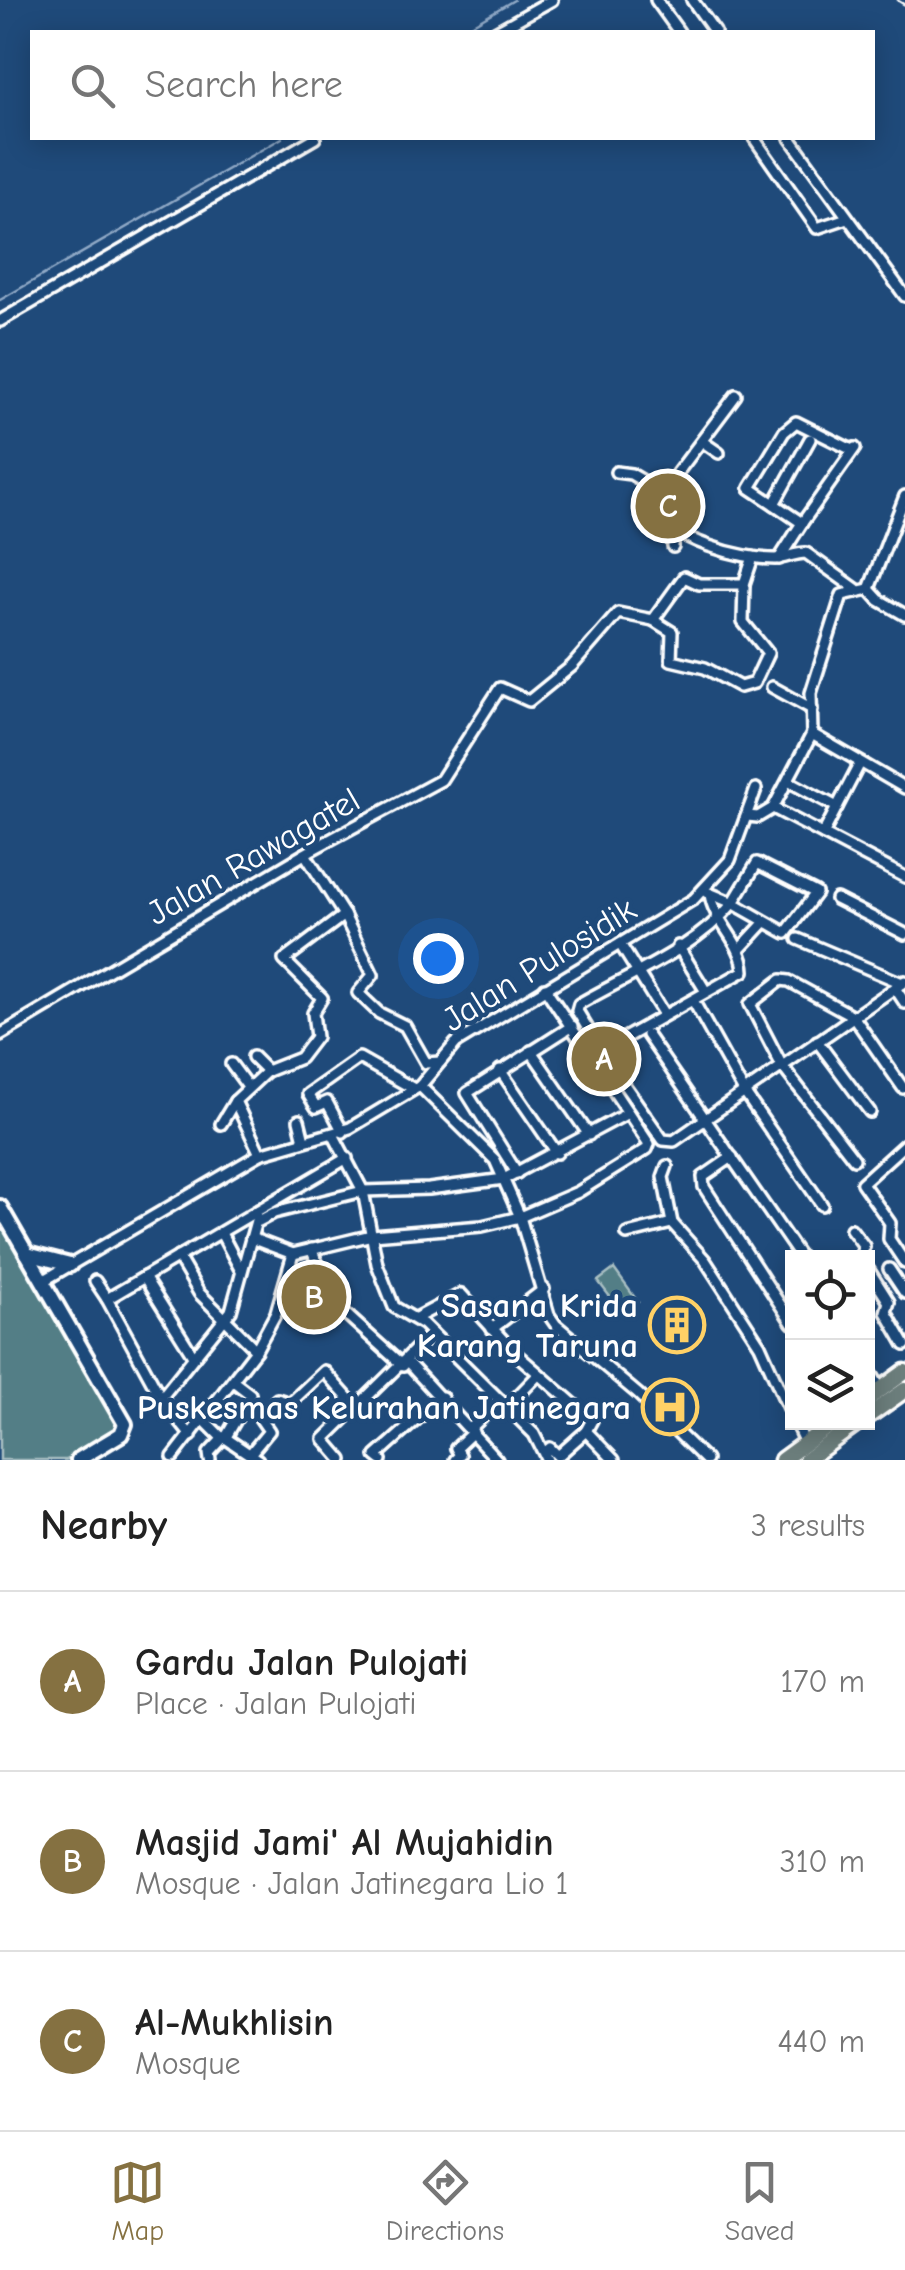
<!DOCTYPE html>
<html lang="en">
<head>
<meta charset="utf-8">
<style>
  body { margin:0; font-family:"Comic Neue",sans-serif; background:#f2f2f2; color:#222 }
  .controls { position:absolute; right:30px; bottom:30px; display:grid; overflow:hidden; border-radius:0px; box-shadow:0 5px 25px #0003 }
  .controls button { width:90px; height:90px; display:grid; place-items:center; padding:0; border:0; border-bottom:2px solid #e0e0e0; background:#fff; color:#222; font:50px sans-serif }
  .you { position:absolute; left:438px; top:958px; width:35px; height:35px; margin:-25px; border:8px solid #fff; border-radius:50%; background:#1a73e8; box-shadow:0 0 0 15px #1a73e833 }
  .badge { display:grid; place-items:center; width:65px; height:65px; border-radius:50%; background:#857141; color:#fff; font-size:32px; font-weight:700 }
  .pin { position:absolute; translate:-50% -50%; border:5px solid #fff; box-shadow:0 2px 10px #0006 }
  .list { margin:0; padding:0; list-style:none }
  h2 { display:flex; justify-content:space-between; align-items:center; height:130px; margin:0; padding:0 40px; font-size:42px }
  h2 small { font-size:32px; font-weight:400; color:#767676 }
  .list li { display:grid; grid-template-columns:65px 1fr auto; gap:30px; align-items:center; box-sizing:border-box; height:180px; padding:0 40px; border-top:2px solid #e0e0e0 }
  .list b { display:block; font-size:38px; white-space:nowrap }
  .list p { margin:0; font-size:32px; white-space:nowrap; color:#767676 }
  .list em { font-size:32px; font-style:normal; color:#767676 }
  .icon { flex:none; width:55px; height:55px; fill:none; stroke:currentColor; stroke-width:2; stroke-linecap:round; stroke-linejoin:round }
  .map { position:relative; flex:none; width:905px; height:1460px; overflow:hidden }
  .search { position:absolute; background:#fff; box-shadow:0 5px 25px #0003; left:30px; right:30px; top:30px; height:110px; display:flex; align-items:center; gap:25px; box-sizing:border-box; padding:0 35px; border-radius:0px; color:#767676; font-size:38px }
  .sheet { height:670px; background:#fff }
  nav { display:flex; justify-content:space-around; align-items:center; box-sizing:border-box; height:140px; border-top:2px solid #e0e0e0; background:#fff; font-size:28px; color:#767676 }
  nav a { display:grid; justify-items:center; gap:5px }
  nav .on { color:#857141 }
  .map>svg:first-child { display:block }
  .green { fill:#527e86; stroke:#a8bec2; stroke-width:2.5 }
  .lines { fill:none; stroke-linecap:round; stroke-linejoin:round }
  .stream { stroke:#91aac7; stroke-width:2.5 }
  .street-casing { stroke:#fff; stroke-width:16 }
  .secondary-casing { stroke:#fff; stroke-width:20 }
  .primary-casing { stroke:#fff; stroke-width:21 }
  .street { stroke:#1f4a7a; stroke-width:9 }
  .secondary { stroke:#1f4a7a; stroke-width:12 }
  .primary { stroke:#6c7e7c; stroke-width:14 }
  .rail { stroke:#fff; stroke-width:2.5; stroke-dasharray:15 8; stroke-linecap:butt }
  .labels { text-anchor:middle; stroke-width:9; stroke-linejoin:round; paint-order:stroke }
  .street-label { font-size:35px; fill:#fff; stroke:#1f4a7a }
  .poi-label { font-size:35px; font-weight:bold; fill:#fff; stroke:#1f4a7a; text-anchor:end }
</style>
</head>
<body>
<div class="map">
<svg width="905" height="1460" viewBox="0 0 905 1460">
  <rect width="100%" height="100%" fill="#1f4a7a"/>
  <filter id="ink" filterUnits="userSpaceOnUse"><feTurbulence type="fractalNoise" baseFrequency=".01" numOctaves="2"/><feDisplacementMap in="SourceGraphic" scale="20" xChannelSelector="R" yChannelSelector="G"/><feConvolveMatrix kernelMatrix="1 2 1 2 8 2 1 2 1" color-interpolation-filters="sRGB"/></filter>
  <g filter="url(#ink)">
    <!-- green -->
    <g class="green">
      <path d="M 0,1220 L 125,1428 L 66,1460 L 0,1460 Z"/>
      <path d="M 614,1269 L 638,1302 L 623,1314 L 598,1281 Z"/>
    </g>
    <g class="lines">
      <!-- stream -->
      <g class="stream">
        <path d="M 459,32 L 514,0"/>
        <path d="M 0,300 L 282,138"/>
      </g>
      <!-- street casing -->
      <g class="street-casing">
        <g id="street">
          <path d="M 656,0 L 679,32"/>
          <path d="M 692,0 L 715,32"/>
          <path d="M 495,32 L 552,0"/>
          <path d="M 754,138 L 817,228 L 847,218"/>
          <path d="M 790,138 L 905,296"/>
          <path d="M 0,321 L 315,138"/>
          <path d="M 703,442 L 719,453"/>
          <path d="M 616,472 L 631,474 L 655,488 L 652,508 C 671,540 740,559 775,559 C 785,558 796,553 806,553 L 856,589"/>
          <path d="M 655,488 L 669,484 L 736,395"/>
          <path d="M 905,496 L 869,589 L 879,600 L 905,615"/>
          <path d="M 774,504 L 810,439"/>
          <path d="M 802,523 L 855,448"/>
          <path d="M 673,527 L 673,547"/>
          <path d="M 779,559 L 802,523 L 750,488 L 784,432 L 796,422 L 850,449"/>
          <path d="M 653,620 L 684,577 L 699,584 L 744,584"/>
          <path d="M 772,687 L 812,709"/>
          <path d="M 812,734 L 905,788"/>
          <path d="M 788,781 L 837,807"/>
          <path d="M 773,808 L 905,877"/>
          <path d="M 747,816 L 758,817 L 773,808 L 812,734 L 811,693 L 842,595 L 869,589"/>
          <path d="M 823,834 L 860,763"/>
          <path d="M 305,854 L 344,915 L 373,975 L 358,993 L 379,1013 L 405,1026 L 426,1063 L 440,1062"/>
          <path d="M 704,891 L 733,903 L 757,863 L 816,893 L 786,933 L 733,903 C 695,949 629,975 579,1004 L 577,1011 L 599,1047 L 605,1049 L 744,971 C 743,942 713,921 710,894"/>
          <path d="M 836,899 L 905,934"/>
          <path d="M 798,939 L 902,983"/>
          <path d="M 620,944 L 663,1013"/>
          <path d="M 678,946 L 705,990"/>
          <path d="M 739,950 L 764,923"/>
          <path d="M 895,988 L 905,1003"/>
          <path d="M 695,1004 L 744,1092 L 822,1205"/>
          <path d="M 0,1035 L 313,849 L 441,780 L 500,688 L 529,701 L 572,666 L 618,613 L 653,620 L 672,632 L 671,660 L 705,668 L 740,687 L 754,683 L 768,653 L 743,622 L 744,584 L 753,557"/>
          <path d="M 647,1035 L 801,1258"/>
          <path d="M 817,1041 L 870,1112"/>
          <path d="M 531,1051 L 589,1135"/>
          <path d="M 253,1057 L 267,1071"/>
          <path d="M 231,1064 L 248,1087"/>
          <path d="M 500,1070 L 557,1153"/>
          <path d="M 616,1073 L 663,1140 L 674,1141 L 905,981"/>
          <path d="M 420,1086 L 495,1160 L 520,1217 L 549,1315 L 556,1325 L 638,1394 L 706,1460"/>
          <path d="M 299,1120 L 304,1140"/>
          <path d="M 221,1124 L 235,1101"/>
          <path d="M 343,1132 L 327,1102 L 316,1107 L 308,1094 L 359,1058 L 414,1089"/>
          <path d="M 334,1136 L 363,1191 L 377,1264 L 394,1307 L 423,1324 L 534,1434 L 547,1460"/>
          <path d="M 905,1144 L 862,1183 L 890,1223 L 889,1239 L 905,1263"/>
          <path d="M 260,1154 L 235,1101 L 267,1071 L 300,1058 L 316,1037 L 313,1013 L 322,998 L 284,960 L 344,915"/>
          <path d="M 732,1157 L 703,1177 L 704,1187 L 792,1323"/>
          <path d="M 854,1159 L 782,1066 L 750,1004 L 781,980 L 789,981 L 853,1016 L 903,1088"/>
          <path d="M 667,1166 L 663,1177 L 672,1223"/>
          <path d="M 517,1173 L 467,1093 L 572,1026"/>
          <path d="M 259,1221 L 274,1213 L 363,1191 L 429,1189 L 504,1179 L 628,1113"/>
          <path d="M 851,1229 L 864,1246 L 860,1258"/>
          <path d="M 221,1233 L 241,1271"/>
          <path d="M 627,1234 L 672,1223 L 705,1260 L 760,1345 L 792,1417"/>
          <path d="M 251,1238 L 293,1254 L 372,1235 L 482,1226 L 520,1217 L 578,1192 L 647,1149 L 649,1144 L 545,988"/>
          <path d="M 311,1249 L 337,1306 L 403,1366"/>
          <path d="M 178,1257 L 199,1293 L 256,1350"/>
          <path d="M 868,1269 L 889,1302 L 886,1312 L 905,1345"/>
          <path d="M 889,1269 L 905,1293"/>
          <path d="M 144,1277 L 194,1357"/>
          <path d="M 43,1281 L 260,1154 L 350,1128 L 420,1086 L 456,1043 L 694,899 L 730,860 L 756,789"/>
          <path d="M 95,1281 L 107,1299"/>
          <path d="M 416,1318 L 461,1294 L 514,1352 L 592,1420 L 586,1431 L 614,1460"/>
          <path d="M 492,1329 L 544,1289"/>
          <path d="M 407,1362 L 497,1460"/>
          <path d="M 868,1368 L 882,1391"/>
          <path d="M 233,1381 L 250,1394"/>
          <path d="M 161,1398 L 231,1311 L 257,1217"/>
          <path d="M 507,1407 L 539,1374"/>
          <path d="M 202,1418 L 222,1438"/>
          <path d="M 795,1422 L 805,1443"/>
          <path d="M 470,1429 L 500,1400"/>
          <path d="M 191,1436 L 161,1398 L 107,1299 L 347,1158"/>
          <path d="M 226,1437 L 241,1411"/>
          <path d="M 545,1452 L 550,1448 L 558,1456 L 586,1431"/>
          <path d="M 250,1454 L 269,1431 L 260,1418 L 277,1399 L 290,1403 L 324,1371 L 356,1407"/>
          <path d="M 173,1457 L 256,1350 L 276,1313 L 293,1254"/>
          <path d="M 210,1460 L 209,1453 L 224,1437 L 258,1460"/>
          <path d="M 342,1460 L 324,1439 L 431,1334"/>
          <path d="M 381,1460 L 376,1456 L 442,1397"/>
          <path d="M 455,1460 L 460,1455 L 456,1448 L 473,1432"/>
        </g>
      </g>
      <!-- secondary casing -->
      <g class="secondary-casing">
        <g id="secondary">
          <path d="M 0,1207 L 125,1424 L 121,1434 L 78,1460"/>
          <path d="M 27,1254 L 70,1265"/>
        </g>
      </g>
      <!-- primary casing -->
      <g class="primary-casing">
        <g id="primary">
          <path d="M 868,1399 L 905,1372"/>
          <path d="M 868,1416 L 905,1390"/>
          <path d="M 782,1460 L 834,1422"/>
          <path d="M 806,1460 L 858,1422"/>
        </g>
      </g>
      <!-- street -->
      <use href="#street" class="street"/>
      <!-- secondary -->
      <use href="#secondary" class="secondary"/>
      <!-- primary -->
      <use href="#primary" class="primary"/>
      <!-- rail -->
      <path class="rail" d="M 897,0 L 905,5"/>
    </g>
  </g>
  <!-- icons -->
  <defs>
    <g id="building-ring" transform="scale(2.875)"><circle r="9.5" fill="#1f4a7a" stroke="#ffd166" stroke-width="1.5"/><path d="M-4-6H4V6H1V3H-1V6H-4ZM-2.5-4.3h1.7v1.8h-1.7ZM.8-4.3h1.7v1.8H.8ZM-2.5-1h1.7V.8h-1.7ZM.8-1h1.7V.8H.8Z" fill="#ffd166"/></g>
    <g id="hospital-ring" transform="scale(2.875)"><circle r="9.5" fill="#1f4a7a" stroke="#ffd166" stroke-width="1.5"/><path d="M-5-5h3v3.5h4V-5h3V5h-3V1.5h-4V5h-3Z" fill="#ffd166"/></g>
  </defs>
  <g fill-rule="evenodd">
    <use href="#building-ring" x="677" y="1325"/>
    <use href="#hospital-ring" x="670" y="1407"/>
  </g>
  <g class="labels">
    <!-- street labels -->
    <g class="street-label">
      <text transform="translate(253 856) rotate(-30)" y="12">Jalan Rawagatel</text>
      <text transform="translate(539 964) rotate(-32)" y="12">Jalan Pulosidik</text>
    </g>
    <!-- poi labels -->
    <g class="poi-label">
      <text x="638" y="1317">Sasana Krida<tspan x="638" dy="40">Karang Taruna</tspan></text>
      <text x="631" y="1419">Puskesmas Kelurahan Jatinegara</text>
    </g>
  </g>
</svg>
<div class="controls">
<button><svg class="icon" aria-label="locate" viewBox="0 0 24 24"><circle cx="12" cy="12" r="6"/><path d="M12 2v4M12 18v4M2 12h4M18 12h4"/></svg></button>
<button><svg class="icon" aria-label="layers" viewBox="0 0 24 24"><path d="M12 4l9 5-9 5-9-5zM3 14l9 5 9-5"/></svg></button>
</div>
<div class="you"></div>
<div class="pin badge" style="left:604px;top:1059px">A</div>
<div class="pin badge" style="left:314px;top:1297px">B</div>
<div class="pin badge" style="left:668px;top:506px">C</div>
<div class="search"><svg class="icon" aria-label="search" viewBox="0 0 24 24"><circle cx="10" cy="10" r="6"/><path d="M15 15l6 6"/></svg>Search here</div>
</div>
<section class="sheet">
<h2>Nearby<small>3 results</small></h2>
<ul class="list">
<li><span class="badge">A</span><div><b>Gardu Jalan Pulojati</b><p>Place · Jalan Pulojati</p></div><em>170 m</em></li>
<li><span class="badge">B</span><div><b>Masjid Jami' Al Mujahidin</b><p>Mosque · Jalan Jatinegara Lio 1</p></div><em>310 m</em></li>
<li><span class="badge">C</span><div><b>Al-Mukhlisin</b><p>Mosque</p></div><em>440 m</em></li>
</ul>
</section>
<nav>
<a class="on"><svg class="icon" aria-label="map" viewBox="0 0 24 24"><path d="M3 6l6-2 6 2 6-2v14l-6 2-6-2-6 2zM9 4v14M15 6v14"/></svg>Map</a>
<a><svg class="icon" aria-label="directions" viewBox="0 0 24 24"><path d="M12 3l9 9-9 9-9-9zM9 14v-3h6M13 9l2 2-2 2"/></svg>Directions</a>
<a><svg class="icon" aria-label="saved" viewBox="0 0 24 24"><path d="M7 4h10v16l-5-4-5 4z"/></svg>Saved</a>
</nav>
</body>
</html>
